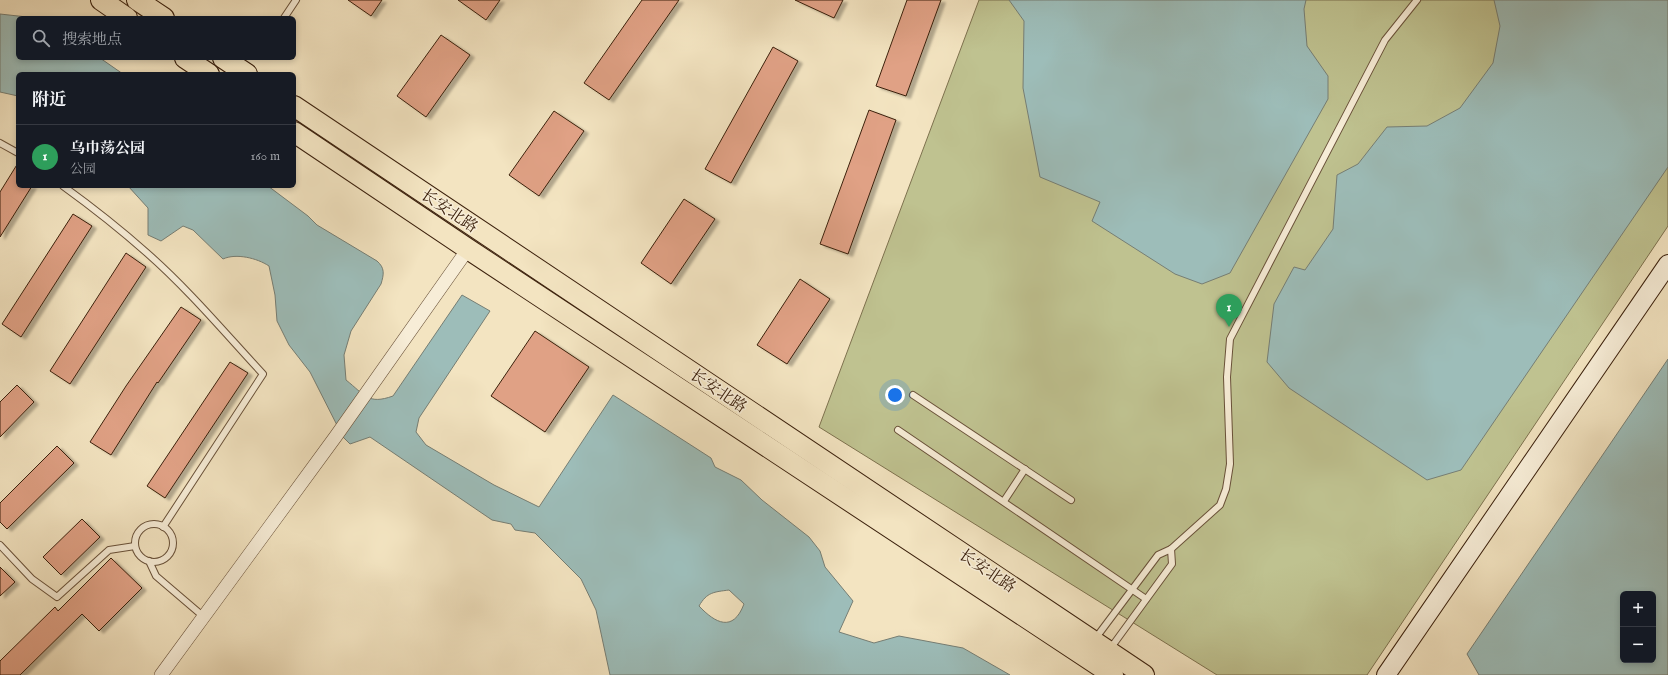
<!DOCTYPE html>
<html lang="zh">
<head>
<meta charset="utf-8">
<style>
  body { margin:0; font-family:"IM FELL English","Noto Serif SC",serif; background:#20242c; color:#f1f3f6 }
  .controls { position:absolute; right:12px; bottom:12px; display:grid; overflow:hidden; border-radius:6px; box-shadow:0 2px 6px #0003 }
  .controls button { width:36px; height:36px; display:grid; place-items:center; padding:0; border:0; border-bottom:1px solid #363941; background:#171b24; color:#f1f3f6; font:20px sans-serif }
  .you { position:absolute; left:895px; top:395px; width:14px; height:14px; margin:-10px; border:3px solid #fff; border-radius:50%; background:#1a73e8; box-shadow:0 0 0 6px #1a73e833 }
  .badge { display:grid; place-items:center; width:26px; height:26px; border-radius:50%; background:#ea580c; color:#fff; font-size:13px; font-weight:700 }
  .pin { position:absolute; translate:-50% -33px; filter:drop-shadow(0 1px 2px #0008) }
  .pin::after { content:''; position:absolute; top:21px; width:14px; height:12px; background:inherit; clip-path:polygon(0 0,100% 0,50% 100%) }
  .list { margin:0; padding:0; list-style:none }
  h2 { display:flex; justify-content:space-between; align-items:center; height:52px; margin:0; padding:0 16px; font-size:17px }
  h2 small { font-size:13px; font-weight:400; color:#9ea1a6 }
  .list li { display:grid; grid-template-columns:26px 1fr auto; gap:12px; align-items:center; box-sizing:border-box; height:64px; padding:0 16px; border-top:1px solid #363941 }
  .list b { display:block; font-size:15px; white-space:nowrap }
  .list p { margin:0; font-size:13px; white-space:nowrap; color:#9ea1a6 }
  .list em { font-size:13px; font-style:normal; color:#9ea1a6 }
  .icon { flex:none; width:22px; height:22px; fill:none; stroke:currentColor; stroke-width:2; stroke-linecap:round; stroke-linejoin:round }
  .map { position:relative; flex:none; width:1668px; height:675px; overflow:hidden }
  .search { position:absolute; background:#171b24; box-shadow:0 2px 6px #0003; left:16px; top:16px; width:280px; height:44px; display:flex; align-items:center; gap:10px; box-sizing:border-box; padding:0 14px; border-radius:6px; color:#9ea1a6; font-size:15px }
  .panel { position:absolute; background:#171b24; box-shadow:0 2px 6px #0003; left:16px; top:72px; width:280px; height:116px; border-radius:6px }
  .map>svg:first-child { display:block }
  .green { fill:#bfc290; stroke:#7d714e }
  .water { fill:#9dbdb9; stroke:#767e74; fill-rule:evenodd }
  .building { fill:#e0a185; stroke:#3b200c; filter:url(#shadow) }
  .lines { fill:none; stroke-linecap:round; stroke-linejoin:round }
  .lane-casing { stroke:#695139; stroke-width:8 }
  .street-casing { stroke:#695139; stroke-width:14 }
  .secondary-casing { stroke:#3b200c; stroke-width:20 }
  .primary-casing { stroke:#3b200c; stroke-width:22 }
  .lane { stroke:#f7edd7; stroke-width:6 }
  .street { stroke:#f7edd7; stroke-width:13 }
  .secondary { stroke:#f7edd7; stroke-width:18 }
  .primary { stroke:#f3e4c1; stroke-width:20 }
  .labels { text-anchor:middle; stroke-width:3; stroke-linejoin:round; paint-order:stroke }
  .street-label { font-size:16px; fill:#3b200c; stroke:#f7edd7 }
</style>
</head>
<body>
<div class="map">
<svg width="1668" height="675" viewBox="0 0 1668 675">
  <defs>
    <filter id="shadow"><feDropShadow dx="4.5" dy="2.5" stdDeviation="1" flood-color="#0004"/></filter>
  </defs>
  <rect width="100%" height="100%" fill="#f3e4c1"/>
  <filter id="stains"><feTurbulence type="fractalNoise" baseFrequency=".005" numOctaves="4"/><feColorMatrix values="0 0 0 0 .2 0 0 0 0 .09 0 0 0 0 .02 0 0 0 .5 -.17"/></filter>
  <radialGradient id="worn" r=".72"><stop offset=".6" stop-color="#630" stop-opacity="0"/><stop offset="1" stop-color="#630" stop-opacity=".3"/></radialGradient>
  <!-- green -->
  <path class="green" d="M 979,0 L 1668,0 L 1668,226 L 1367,675 L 1217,675 L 819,427 Z"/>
  <!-- water -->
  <g class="water">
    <path d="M 1009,0 L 1306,0 L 1304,9 L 1307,46 L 1328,76 L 1328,99 L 1230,273 L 1202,284 L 1175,274 L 1092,221 L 1100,202 L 1040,177 L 1023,88 L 1024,21 Z"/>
    <path d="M 1494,0 L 1668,0 L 1668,167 L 1461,470 L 1427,480 L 1289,388 L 1267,362 L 1274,304 L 1294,267 L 1305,270 L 1333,229 L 1337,175 L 1358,164 L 1387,127 L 1427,126 L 1460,108 L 1493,63 L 1500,26 Z"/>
    <path d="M 0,14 L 36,18 L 18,18 L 18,58 L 100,58 L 123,74 L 18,74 L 18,96 L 0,92 Z"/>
    <path d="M 128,186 L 268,186 L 308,216 L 317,225 L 377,261 C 385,268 384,274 381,284 L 351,331 L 344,355 L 346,380 C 365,395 368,405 393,396 L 462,295 L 490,311 L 419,418 L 416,432 L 426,445 L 494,485 L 539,507 L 613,395 L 711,458 L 715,467 L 741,480 L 762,500 L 809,537 L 820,551 L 825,567 L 853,601 L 839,632 L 874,643 L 899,636 L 963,648 L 1010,675 L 610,675 L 596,610 L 581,579 L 535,533 L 515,530 L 511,524 L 492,520 L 370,437 L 350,444 L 343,437 L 310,372 L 289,345 L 277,321 L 275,295 L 269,266 C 257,258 236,253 223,259 L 193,230 L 183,226 L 161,241 L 148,235 L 148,208 ZM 729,590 L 744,604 C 733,633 715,623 699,606 C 707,592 714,592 729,590 Z"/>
    <path d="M 1668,359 L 1668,675 L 1479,675 L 1467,654 ZM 1623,594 L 1653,594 L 1653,660 L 1623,660 Z"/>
  </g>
  <!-- building -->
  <g class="building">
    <path d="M 348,0 L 382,0 L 371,16 Z"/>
    <path d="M 458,0 L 500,0 L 486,20 Z"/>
    <path d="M 642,0 L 679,0 L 609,100 L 584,83 Z"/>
    <path d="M 795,0 L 843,0 L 834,18 Z"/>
    <path d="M 907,0 L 941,0 L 906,96 L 876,86 Z"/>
    <path d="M 441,35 L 470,55 L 426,117 L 397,96 Z"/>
    <path d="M 773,47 L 798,61 L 731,183 L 705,169 Z"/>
    <path d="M 869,110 L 896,120 L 848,254 L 820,244 Z"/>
    <path d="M 554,111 L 584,131 L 539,196 L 509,175 Z"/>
    <path d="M 18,163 L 18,186 L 32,186 L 0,237 L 0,192 Z"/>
    <path d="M 684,199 L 715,219 L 671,284 L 641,263 Z"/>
    <path d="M 73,214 L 92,226 L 21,337 L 2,324 Z"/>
    <path d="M 126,253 L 146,267 L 70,384 L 50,371 Z"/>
    <path d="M 800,279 L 830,299 L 787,364 L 757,345 Z"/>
    <path d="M 181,307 L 201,320 L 158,383 L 157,382 L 111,455 L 90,442 L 126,386 Z"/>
    <path d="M 535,331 L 589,367 L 545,432 L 491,396 Z"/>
    <path d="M 230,362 L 248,373 L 165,498 L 147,486 Z"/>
    <path d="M 17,385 L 34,402 L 0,437 L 0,402 Z"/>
    <path d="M 57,446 L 74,463 L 7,529 L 0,522 L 0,503 Z"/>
    <path d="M 82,519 L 100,537 L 61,575 L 43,557 Z"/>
    <path d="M 111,558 L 142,588 L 99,631 L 82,614 L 20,675 L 0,675 L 0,661 L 55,607 L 58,611 Z"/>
    <path d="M 0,567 L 15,582 L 0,596 Z"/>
  </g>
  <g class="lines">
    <!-- lane casing -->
    <g class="lane-casing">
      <g id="lane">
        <path d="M 284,18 L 296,0"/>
        <path d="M 0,143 L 18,153"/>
        <path d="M 63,186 C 92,207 120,229 147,253 C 189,290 225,333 263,374 L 163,527"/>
        <path d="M 913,395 L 1071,500"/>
        <path d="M 898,430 L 1146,599"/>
        <path d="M 1004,501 L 1025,469"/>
        <circle cx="154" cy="543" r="19"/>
        <path d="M 0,545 L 32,579 L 57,597 L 109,550 L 135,546"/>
        <path d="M 1171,549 L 1220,505 L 1226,489 L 1230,464 L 1227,377 L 1230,339 L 1385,40 L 1417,0"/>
        <path d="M 149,561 L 156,576 L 204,617"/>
        <path d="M 1095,639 L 1158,555 L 1171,549 L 1172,564 L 1110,649"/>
      </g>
    </g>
    <!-- street casing -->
    <g class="street-casing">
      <path id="street" d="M 161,675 L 336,436 L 468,249"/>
    </g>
    <!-- secondary casing -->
    <g class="secondary-casing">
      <path id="secondary" d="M 1386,675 L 1668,264"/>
    </g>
    <!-- primary casing -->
    <g class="primary-casing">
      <g id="primary">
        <path d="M 101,0 L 127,18"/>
        <path d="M 137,0 L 164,18"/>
        <path d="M 185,58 L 209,74"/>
        <path d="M 223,58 L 247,74"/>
        <path d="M 294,106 L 1144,675"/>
        <path d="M 294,132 L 468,249 L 1113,675"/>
      </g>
    </g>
    <!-- lane -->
    <use href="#lane" class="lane"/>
    <!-- street -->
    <use href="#street" class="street"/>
    <!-- secondary -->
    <use href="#secondary" class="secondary"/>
    <!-- primary -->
    <use href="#primary" class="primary"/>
  </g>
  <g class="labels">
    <!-- street labels -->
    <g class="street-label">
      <text transform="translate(450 210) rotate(34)" y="6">长安北路</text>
      <text transform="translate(719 390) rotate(34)" y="6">长安北路</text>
      <text transform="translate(988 570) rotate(34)" y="6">长安北路</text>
    </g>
  </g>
  <rect width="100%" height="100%" filter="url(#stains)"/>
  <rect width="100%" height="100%" fill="url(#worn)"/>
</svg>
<div class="controls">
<button>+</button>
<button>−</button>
</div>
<div class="you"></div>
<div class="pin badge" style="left:1229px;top:327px;background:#2e9e5b">1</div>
<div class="search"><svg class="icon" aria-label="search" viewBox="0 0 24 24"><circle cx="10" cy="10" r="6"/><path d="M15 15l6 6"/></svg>搜索地点</div>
<section class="panel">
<h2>附近<small></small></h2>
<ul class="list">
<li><span class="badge" style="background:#2e9e5b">1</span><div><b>乌巾荡公园</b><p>公园</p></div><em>160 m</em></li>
</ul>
</section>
</div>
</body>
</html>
